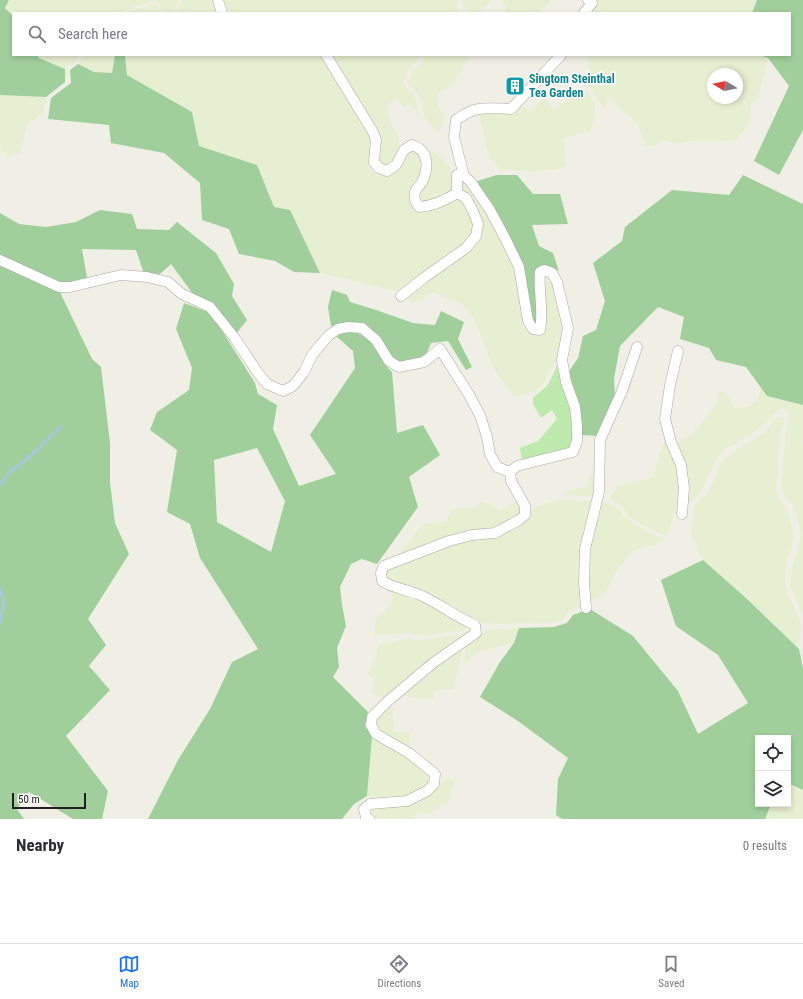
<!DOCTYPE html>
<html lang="en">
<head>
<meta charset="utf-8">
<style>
  body { margin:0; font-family:"Roboto Condensed",sans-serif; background:#f7f7f7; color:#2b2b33 }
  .controls { position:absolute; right:12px; bottom:12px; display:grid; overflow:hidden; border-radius:0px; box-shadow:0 2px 6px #0003 }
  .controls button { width:36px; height:36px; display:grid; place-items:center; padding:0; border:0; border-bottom:1px solid #e1e1e2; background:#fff; color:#2b2b33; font:20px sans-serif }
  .compass { position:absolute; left:707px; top:68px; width:36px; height:36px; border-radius:50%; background:#fff; box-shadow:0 2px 6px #0003; rotate:280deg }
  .scale { position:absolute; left:12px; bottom:10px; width:74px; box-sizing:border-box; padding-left:4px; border:2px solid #202020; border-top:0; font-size:11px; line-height:14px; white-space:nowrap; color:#202020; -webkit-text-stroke:3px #fff; paint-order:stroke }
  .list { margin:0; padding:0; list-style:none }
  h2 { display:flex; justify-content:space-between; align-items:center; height:52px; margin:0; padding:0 16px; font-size:17px }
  h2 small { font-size:13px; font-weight:400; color:#7c7c81 }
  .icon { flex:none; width:22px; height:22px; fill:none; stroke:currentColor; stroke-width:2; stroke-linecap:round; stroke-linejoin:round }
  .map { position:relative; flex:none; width:803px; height:819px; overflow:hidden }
  .search { position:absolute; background:#fff; box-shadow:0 2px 6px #0003; left:12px; right:12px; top:12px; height:44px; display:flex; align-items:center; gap:10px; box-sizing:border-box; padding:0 14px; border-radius:0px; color:#7c7c81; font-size:15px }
  .sheet { height:124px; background:#fff }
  nav { display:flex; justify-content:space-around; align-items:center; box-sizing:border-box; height:56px; border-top:1px solid #e1e1e2; background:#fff; font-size:11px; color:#7c7c81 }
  nav a { display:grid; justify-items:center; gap:2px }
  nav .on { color:#1a73e8 }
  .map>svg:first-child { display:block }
  .farmland { fill:#e7efd2; fill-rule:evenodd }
  .grass { fill:#bfeaad }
  .forest { fill:#a1cf9b; fill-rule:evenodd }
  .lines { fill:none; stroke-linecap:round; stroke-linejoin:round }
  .stream { stroke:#a7c7dd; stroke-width:3 }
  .minor-casing { stroke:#a7a7a7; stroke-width:11 }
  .minor { stroke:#fff; stroke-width:10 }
  .labels { text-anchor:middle; stroke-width:3.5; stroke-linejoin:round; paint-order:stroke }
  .culture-label { font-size:12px; font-weight:bold; fill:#0d838f; stroke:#fff; text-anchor:start }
</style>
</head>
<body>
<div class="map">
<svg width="803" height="819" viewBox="0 0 803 819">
  <rect width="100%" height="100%" fill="#f0efe6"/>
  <!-- farmland -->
  <g class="farmland">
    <path d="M 9,0 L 179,0 L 173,13 L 163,13 L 157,2 L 140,5 L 118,13 L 13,13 L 13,16 L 5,8 Z"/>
    <path d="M 182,0 L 216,0 L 220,13 L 176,13 Z"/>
    <path d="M 224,0 L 457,0 L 458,10 L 461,13 L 229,13 Z"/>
    <path d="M 461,0 L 491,0 L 489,3 L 477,13 L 469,13 L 464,7 Z"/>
    <path d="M 502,0 L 551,0 L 539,13 L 527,12 L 504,13 L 506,7 Z"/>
    <path d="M 594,0 L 757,0 L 752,13 L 588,13 Z"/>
    <path d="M 156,4 L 162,13 L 124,13 L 143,7 Z"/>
    <path d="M 37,55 L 79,55 L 75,62 L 65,69 L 39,58 Z"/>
    <path d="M 83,55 L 115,55 L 112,73 L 94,72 L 78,64 Z"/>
    <path d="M 125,55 L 323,55 L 372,140 L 370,169 L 377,175 L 383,176 L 392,174 L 399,170 L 408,154 L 413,151 L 418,151 L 424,166 L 413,192 L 424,210 L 458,199 L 464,202 L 474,223 L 472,238 L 401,292 L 397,292 L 351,280 L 320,273 L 290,210 L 274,207 L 257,166 L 199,146 L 192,112 L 127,75 Z"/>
    <path d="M 329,55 L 420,55 L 419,60 L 409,70 L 403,83 L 415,97 L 421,119 L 410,104 L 404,108 L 397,97 L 387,107 L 392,126 L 398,135 L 399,148 L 395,155 L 393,162 L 388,165 L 381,165 L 378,162 L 381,152 L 381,140 Z"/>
    <path d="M 425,55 L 464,55 L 469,58 L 452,85 L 438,92 L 438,108 L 445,115 L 439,134 L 425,119 L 422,103 L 419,96 L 407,83 L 412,73 L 423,61 Z"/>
    <path d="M 588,55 L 760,55 L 768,58 L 758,99 L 750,106 L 750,122 L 736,140 L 703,142 L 689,141 L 677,144 L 663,140 L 654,146 L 645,147 L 638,124 L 608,97 L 606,109 L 603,108 L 589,85 ZM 713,74 L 737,74 L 737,98 L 713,98 Z"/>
    <path d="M 585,90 L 595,103 L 595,116 L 590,131 L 564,138 L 566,167 L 536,172 L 508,169 L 501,172 L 488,154 L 479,111 L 513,114 L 521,106 L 531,112 L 544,97 L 554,110 Z"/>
    <path d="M 0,95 L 46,97 L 43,113 L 27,125 L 21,152 L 9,156 L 0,149 Z"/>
    <path d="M 432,150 L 450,167 L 454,179 L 454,192 L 420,204 L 418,192 L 428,153 Z"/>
    <path d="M 462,182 L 468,184 L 492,221 L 517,272 L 517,290 L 523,325 L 533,335 L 540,336 L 545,332 L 546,320 L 544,287 L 546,278 L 551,278 L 557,308 L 563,321 L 564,334 L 562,350 L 545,381 L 536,391 L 515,397 L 494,370 L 473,316 L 463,305 L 433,292 L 414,303 L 405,298 L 480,238 L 483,228 L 481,217 L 461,187 Z"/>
    <path d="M 761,387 L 767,396 L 803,405 L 803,440 L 800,443 L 803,445 L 803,615 L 790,586 L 793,565 L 801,536 L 799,525 L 795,509 L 783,493 L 781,486 L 786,432 L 789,417 L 787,411 L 783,409 L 779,409 L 758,429 L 723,451 L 717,458 L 701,492 L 684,508 L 675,443 L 688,438 L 709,415 L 716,403 L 719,391 L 726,393 L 735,409 L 750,406 L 758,399 Z"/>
    <path d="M 780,416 L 784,419 L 779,446 L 778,473 L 776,487 L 777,494 L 788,512 L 794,538 L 785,569 L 785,580 L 787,592 L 800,620 L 801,630 L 799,649 L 747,599 L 703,560 L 691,535 L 695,505 L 708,493 L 722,461 L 729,455 L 758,436 L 765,433 L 774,420 Z"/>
    <path d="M 665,439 L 672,454 L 677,470 L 678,489 L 676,508 L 667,536 L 651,529 L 627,516 L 623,506 L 609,499 L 618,485 L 653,478 Z"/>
    <path d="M 593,458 L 598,458 L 595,497 L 563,495 L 575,488 L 585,487 L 592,470 Z"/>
    <path d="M 519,500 L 522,515 L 495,529 L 397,556 L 423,524 L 446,521 L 453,509 L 475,507 L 482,501 L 501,510 Z"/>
    <path d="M 559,500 L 595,501 L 583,607 L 570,610 L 562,620 L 550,623 L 500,624 L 480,623 L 420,590 L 391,580 L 386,576 L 385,570 L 452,543 L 496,535 L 530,512 L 535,507 Z"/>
    <path d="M 600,502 L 608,503 L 620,509 L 623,517 L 650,533 L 664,539 L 655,545 L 643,547 L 631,552 L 616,572 L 607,590 L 600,597 L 588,603 L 588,548 Z"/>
    <path d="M 393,589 L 436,605 L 469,627 L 465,630 L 416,636 L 408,633 L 375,636 L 375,619 L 391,606 Z"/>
    <path d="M 519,628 L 514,643 L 481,651 L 464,662 L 466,646 L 486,630 Z"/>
    <path d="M 467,634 L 404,687 L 383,697 L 373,694 L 374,679 L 368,673 L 375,659 L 379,644 L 410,638 L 414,641 Z"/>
    <path d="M 462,650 L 454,689 L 435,690 L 433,700 L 403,696 L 438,665 Z"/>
    <path d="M 392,707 L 395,732 L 409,732 L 409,750 L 378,730 L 376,725 L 380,712 Z"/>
    <path d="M 372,736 L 410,757 L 428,772 L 429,784 L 401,799 L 386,800 L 367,796 Z"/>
    <path d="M 447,777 L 455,780 L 449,800 L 427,814 L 416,813 L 414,819 L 375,819 L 371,816 L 371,809 L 373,807 L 427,794 L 439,787 Z"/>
    <path d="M 788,783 L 803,790 L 803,819 L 765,819 L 771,804 L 788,804 Z"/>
  </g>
  <!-- grass -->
  <path class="grass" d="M 557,366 L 571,410 L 573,443 L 568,449 L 522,460 L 520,448 L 538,441 L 557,419 L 552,410 L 541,418 L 533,404 L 533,398 L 548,385 Z"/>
  <!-- forest -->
  <g class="forest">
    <path d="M 0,0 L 9,0 L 5,8 L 13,16 L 13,55 L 37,55 L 39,58 L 65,69 L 65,82 L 46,97 L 0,95 Z"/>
    <path d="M 757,0 L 803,0 L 803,130 L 779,175 L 754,161 L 789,86 L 768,58 L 760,55 L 790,55 L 790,13 L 752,13 Z"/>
    <path d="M 115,55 L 125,55 L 127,75 L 192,112 L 199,146 L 257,165 L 274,207 L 290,210 L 320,273 L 294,272 L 275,261 L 239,254 L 229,229 L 202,220 L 200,183 L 164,153 L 111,143 L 109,125 L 48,119 L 51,98 L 71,83 L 70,70 L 78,64 L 94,72 L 112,73 Z"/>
    <path d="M 497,175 L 517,175 L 533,194 L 560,194 L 568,224 L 532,225 L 539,246 L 553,253 L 559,271 L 550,266 L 542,266 L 537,326 L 532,322 L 521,264 L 493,207 L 477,181 Z"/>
    <path d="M 743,175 L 803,204 L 803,405 L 767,396 L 746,367 L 716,360 L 709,348 L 680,339 L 684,317 L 658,307 L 620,346 L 614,379 L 615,396 L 599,436 L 582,435 L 568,373 L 578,358 L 583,336 L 596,330 L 605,301 L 593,263 L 622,241 L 625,227 L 672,190 L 729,195 Z"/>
    <path d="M 100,210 L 132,214 L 137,229 L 169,230 L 177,222 L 216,253 L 234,284 L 232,296 L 247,320 L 236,334 L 196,298 L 171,264 L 159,275 L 144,274 L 136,250 L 82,249 L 87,278 L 59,285 L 0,258 L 0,213 L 19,224 L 46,227 L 76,222 Z"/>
    <path d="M 0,263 L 59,290 L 92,359 L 101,367 L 110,443 L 110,482 L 115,523 L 129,554 L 88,619 L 106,645 L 89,666 L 110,690 L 66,736 L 108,791 L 102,819 L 73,819 L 29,792 L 17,809 L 24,819 L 0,819 Z"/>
    <path d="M 332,290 L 347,295 L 350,302 L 376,310 L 413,323 L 435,325 L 441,311 L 464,322 L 458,339 L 472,367 L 466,370 L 448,341 L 431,343 L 424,360 L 400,364 L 391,360 L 378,339 L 347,325 L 331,326 L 328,307 Z"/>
    <path d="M 184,303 L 208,312 L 219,326 L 255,383 L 258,394 L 277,405 L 273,429 L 299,486 L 336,474 L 310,435 L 355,368 L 353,351 L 336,336 L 349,329 C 358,333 367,337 373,345 C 381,355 382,363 392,372 L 397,433 L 423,425 L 440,455 L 409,477 L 418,507 L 377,564 L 362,559 L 351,564 L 340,587 L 342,605 L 346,626 L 337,648 L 339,667 L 333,677 L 368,712 L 365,726 L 372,736 L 367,796 L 354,804 L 342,819 L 148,819 L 178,760 L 210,709 L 232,662 L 258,649 L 200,558 L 190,524 L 167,512 L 177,450 L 150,430 L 157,412 L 189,390 L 192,368 L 176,329 ZM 257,448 L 285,501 L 271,552 L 217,522 L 214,460 Z"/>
    <path d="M 703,560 L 747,599 L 799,649 L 803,668 L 803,790 L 788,783 L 788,738 L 758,738 L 758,804 L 771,804 L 765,819 L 562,819 L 556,815 L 558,779 L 568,758 L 518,721 L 480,697 L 500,662 L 514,643 L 519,628 L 554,627 L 567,623 L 573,615 L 590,609 L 633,636 L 678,691 L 698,734 L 748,703 L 718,655 L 676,626 L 661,580 Z"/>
  </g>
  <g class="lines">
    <!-- stream -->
    <g class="stream">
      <path d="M 0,484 L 11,471 L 33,454 L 61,426"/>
      <path d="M 0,588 L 4,604 L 0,623"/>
    </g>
    <!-- minor casing -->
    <g class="minor-casing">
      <g id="minor">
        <path d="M 218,0 L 222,13"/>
        <path d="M 584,13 L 592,3 L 588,0"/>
        <path d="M 326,55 L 373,132 L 376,140 L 374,162 L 379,168 L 387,171 L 396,165 L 404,150 L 412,145 C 429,150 429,168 422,182 C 420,185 416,189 415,192 C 413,198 416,203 419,207 C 432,206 446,200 457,193 L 457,175 L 464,176 L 470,181 L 490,210 L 505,238 L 519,267 L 528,321 L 533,329 L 540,330 C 544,310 538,291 540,272 L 544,270 L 552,273 L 557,282 L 568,328 L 562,360 L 566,382 L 575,407 L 577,425 L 577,441 L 573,452 L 517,466 L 510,472 L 511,481 L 525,506 L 525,515 L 519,520 L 495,533 L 472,535 L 449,541 L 384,566 L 381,573 L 382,581 C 393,588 408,590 420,595 C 439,603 455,617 475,625 L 476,633 L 433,663 L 388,701 L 372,717 L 371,725 L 376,734 L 409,753 L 435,774 L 434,784 L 427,791 L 407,801 L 370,804 L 364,809 L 366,817 L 369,819"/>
        <path d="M 464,176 L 454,137 L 456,120 C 476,105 487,108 511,109 L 561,55"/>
        <path d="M 0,260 L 59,287 L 70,287 L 121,275 L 147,277 L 168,282 L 182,294 L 210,307 L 234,337 L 258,373 L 267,384 L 283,391 L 293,386 L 304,372 L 312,355 L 328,336 L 338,329 L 348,327 L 362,328 L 376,340 L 389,361 L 399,367 L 424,362 L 440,349 L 468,393 L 480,415 L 487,437 L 490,454 L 497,467 L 510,472"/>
        <path d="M 401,296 L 425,277 L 466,248 L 476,236 L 478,224 L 473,211 L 466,198 L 457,193"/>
        <path d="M 678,351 L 670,385 L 665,419 L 671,442 L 681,465 L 684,488 L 682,514"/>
        <path d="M 586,608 L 584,583 L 585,549 L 599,492 L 600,440 L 622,391 L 637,347"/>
      </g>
    </g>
    <!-- minor -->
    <use href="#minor" class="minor"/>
  </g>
  <!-- icons -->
  <defs>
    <g id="building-square" transform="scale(1)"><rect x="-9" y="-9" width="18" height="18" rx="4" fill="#0f9aa8" stroke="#fff"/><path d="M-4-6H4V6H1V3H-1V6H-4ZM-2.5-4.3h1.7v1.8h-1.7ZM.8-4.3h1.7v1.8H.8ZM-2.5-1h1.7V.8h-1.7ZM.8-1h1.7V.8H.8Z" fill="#fff"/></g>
  </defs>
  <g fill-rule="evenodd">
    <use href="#building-square" x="515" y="86"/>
  </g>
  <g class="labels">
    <!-- culture labels -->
    <g class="culture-label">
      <text x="529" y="83">Singtom Steinthal<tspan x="529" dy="14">Tea Garden</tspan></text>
    </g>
  </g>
</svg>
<div class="controls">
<button><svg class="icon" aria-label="locate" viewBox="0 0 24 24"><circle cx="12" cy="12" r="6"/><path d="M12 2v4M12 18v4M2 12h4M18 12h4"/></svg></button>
<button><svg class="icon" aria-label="layers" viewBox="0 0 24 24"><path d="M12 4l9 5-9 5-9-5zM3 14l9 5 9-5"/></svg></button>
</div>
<svg class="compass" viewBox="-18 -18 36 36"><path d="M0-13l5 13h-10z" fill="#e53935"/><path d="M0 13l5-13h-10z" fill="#7c7c81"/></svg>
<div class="scale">50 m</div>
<div class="search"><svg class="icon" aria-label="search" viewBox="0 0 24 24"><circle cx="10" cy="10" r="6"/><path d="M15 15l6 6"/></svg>Search here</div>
</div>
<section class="sheet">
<h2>Nearby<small>0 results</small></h2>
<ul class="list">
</ul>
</section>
<nav>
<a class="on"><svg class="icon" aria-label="map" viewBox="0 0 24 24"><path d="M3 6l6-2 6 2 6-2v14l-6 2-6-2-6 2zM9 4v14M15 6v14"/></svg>Map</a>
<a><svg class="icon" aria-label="directions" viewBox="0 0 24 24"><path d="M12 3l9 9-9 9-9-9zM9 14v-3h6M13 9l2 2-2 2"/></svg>Directions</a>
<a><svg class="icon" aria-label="saved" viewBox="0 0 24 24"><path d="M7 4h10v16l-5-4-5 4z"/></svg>Saved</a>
</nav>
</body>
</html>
